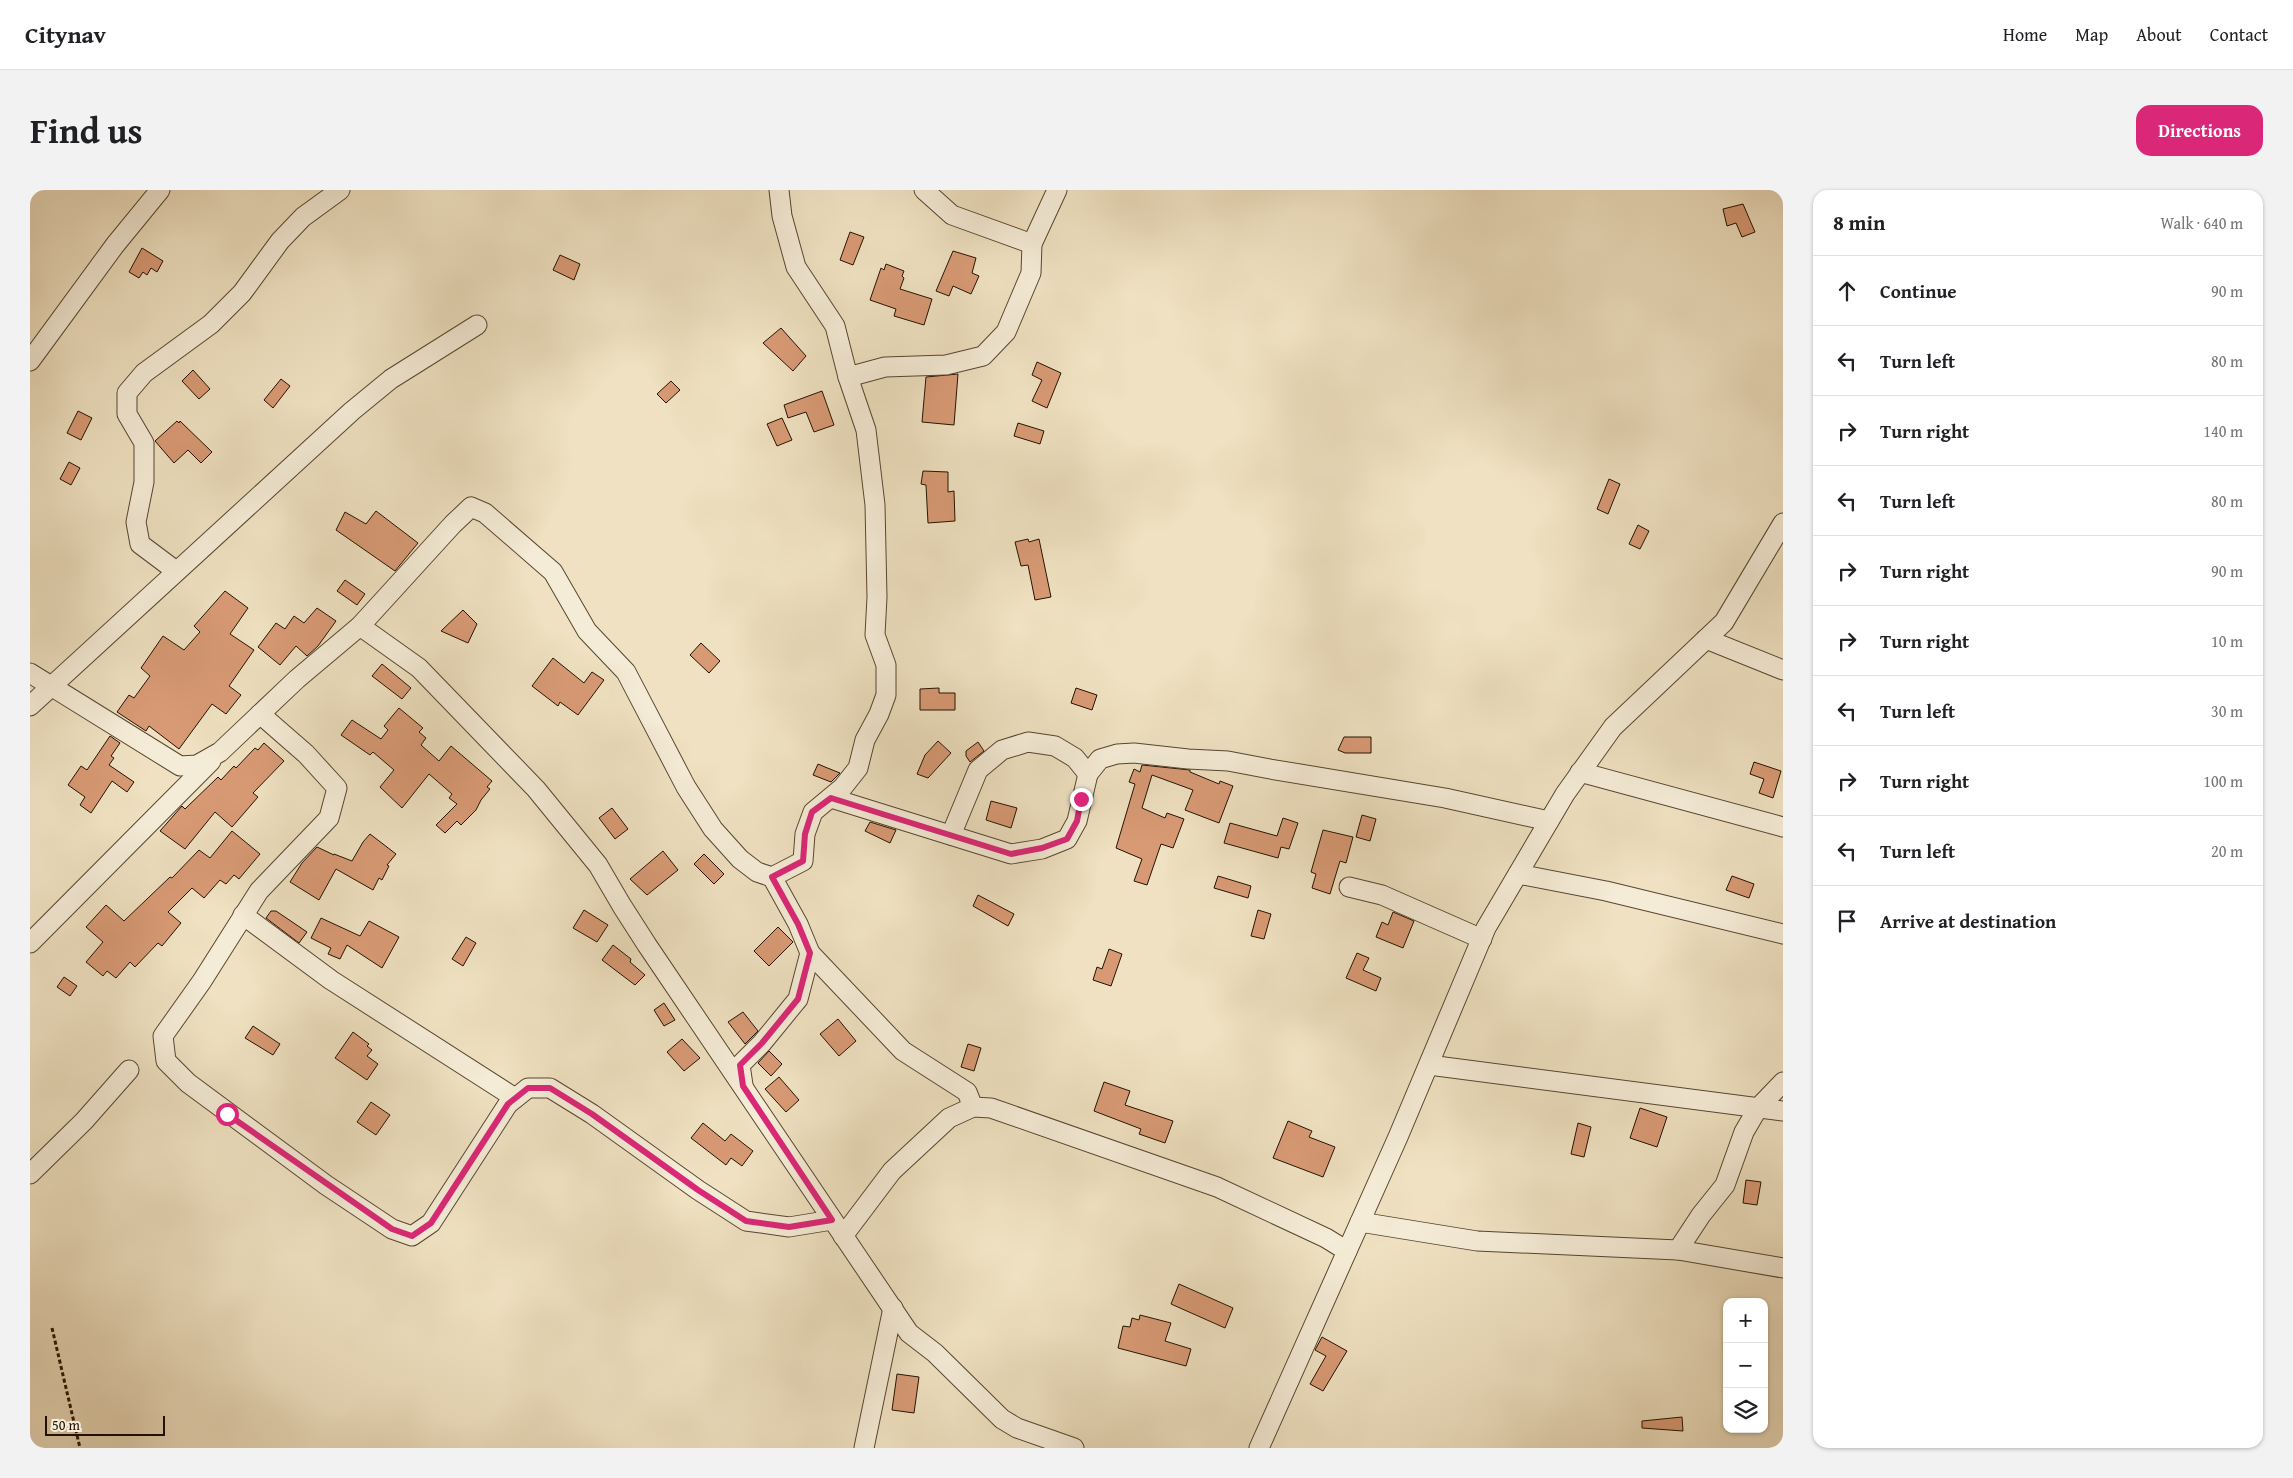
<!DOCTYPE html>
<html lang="en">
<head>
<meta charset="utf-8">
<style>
  body { margin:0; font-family:"Gentium Book Plus",serif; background:#f2f2f2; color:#202124 }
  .controls { position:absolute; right:15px; bottom:15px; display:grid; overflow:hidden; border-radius:10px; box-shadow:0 1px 4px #0004 }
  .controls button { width:45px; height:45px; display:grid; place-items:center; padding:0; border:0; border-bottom:1px solid #e0e0e0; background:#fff; color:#202124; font:25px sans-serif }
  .scale { position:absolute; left:15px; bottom:12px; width:120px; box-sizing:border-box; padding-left:5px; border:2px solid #231200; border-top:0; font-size:14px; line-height:18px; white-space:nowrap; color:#231200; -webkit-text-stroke:4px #f5ecd7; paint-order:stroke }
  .stop { position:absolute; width:15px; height:15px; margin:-11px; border:4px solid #db2777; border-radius:50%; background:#fff }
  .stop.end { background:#db2777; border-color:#fff; box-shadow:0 1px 5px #0008 }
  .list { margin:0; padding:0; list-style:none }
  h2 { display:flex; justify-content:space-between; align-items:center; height:65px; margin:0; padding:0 20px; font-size:21px }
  h2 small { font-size:16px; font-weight:400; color:#757577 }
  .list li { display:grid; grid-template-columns:32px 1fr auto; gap:15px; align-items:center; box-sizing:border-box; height:70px; padding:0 20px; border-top:1px solid #e0e0e0 }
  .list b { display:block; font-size:19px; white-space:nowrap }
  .list em { font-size:16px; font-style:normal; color:#757577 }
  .icon { flex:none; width:28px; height:28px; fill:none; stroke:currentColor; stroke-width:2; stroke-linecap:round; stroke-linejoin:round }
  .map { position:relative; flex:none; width:1753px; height:1258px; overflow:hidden; border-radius:15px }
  header { display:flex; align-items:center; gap:30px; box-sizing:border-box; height:70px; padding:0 25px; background:#fff; border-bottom:1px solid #e0e0e0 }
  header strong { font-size:24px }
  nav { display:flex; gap:28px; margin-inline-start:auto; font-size:18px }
  .intro { display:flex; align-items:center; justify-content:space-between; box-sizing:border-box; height:120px; padding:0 30px }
  h1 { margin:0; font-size:35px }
  .button { padding:12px 22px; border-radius:15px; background:#db2777; color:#fff; font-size:18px; font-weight:700 }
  main { display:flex; gap:30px; padding:0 30px }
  aside { flex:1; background:#fff; border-radius:15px; box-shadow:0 1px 4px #0004 }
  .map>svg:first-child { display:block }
  .building { fill:#d89a75; stroke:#231200 }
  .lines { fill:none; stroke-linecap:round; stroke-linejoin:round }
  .minor-casing { stroke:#564630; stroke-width:21 }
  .path { stroke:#231200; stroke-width:3; stroke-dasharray:4 2.5; stroke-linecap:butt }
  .minor { stroke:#f5ecd7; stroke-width:19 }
  .route { stroke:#db2777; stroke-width:6 }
</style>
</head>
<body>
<header>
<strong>Citynav</strong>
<nav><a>Home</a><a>Map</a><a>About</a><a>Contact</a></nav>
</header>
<div class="intro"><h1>Find us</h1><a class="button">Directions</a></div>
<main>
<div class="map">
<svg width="1753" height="1258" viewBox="0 0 1753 1258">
  <rect width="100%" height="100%" fill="#efe1c1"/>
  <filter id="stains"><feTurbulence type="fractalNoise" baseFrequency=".004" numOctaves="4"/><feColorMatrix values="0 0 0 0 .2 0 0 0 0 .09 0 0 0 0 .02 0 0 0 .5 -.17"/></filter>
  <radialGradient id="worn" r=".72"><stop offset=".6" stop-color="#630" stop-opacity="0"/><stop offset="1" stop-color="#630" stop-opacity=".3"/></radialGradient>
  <!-- building -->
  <g class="building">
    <path d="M 1713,14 L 1725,42 L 1712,47 L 1706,33 L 1697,36 L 1693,19 Z"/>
    <path d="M 820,42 L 834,47 L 823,75 L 810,70 Z"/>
    <path d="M 112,58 L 133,71 L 127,82 L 121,78 L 117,85 L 113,82 L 109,88 L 99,82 Z"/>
    <path d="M 923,61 L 946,68 L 942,83 L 949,86 L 941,104 L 923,96 L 919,106 L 906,101 Z"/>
    <path d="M 530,65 L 550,74 L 544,90 L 523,80 Z"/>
    <path d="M 856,74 L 874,81 L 872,86 L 874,88 L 870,99 L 902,109 L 894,135 L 864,126 L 866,119 L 840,110 L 851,78 L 854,80 Z"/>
    <path d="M 751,138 L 776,166 L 763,181 L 733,153 Z"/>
    <path d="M 1007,172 L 1031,183 L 1017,218 L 1002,211 L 1012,190 L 1002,185 Z"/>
    <path d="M 163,180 L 180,199 L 169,209 L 152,191 Z"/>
    <path d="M 928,184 L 924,235 L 892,232 L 896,187 Z"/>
    <path d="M 251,189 L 260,196 L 243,218 L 234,210 Z"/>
    <path d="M 641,191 L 650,200 L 636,213 L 627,204 Z"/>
    <path d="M 792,201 L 804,235 L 784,242 L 776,222 L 758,228 L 754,215 Z"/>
    <path d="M 48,221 L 62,228 L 51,250 L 37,243 Z"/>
    <path d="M 752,228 L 762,250 L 747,256 L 737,234 Z"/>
    <path d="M 147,231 L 149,233 L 150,231 L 182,262 L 171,273 L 158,260 L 144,273 L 125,251 Z"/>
    <path d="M 988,233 L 1014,241 L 1010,254 L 984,246 Z"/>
    <path d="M 39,272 L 50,278 L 41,295 L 30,289 Z"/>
    <path d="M 893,281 L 918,282 L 918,302 L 924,301 L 925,331 L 898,333 L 896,295 L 891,294 Z"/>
    <path d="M 1579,289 L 1590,294 L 1578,324 L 1567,319 Z"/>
    <path d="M 346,321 L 388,353 L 365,381 L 306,340 L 315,322 L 336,334 Z"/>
    <path d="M 1608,335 L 1619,341 L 1610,359 L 1599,354 Z"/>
    <path d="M 998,349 L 999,352 L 1009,349 L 1021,407 L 1005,410 L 998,375 L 991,376 L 985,352 Z"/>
    <path d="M 315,390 L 335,404 L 327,415 L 307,401 Z"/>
    <path d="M 195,401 L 218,418 L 200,444 L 224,460 L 199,496 L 211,505 L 196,524 L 182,514 L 149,559 L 119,536 L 116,541 L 87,522 L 99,505 L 104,508 L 120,486 L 111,478 L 133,446 L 154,460 L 170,442 L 164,436 Z"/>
    <path d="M 287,418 L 306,431 L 288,456 L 277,466 L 266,456 L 250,475 L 228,457 L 246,433 L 255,439 L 264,426 L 274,433 Z"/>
    <path d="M 433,420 L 447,434 L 438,453 L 411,441 Z"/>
    <path d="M 671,453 L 690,471 L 679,483 L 660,465 Z"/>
    <path d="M 523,468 L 554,493 L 562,482 L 574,490 L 548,525 L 530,512 L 528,516 L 502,496 Z"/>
    <path d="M 352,474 L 381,498 L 372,509 L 342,486 Z"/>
    <path d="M 909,498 L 909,503 L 925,503 L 925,520 L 890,520 L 890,499 Z"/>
    <path d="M 1046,498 L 1067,505 L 1062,520 L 1041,513 Z"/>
    <path d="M 369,518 L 393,538 L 389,542 L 396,548 L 391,555 L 409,571 L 421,556 L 462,591 L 457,597 L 460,599 L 451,610 L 446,620 L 431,635 L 427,631 L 415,643 L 406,635 L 427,614 L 419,608 L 422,604 L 399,584 L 372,618 L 350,597 L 364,580 L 343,562 L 340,565 L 311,545 L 322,530 L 351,549 L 358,540 L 354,536 Z"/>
    <path d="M 80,546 L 90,553 L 81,566 L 84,568 L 79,575 L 104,592 L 97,602 L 82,591 L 61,623 L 50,615 L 55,607 L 38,595 L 51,576 L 57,580 Z"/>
    <path d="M 1314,547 L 1341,547 L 1341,563 L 1315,563 L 1308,560 Z"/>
    <path d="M 908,551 L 921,563 L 898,588 L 887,584 L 895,565 Z"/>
    <path d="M 948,552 L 954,561 L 940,572 L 936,566 L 936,561 Z"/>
    <path d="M 234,553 L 254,571 L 223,603 L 228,607 L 202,637 L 185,622 L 155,659 L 130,641 L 152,616 L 155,619 L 188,587 L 191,590 L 204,576 L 206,578 L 225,558 L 228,560 Z"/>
    <path d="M 1724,572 L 1751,581 L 1743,608 L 1729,603 L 1734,589 L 1720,584 Z"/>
    <path d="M 788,574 L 795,577 L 810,583 L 801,592 L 783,585 Z"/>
    <path d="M 1112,575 L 1160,580 L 1160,582 L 1189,594 L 1190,591 L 1203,596 L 1189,633 L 1155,620 L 1163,600 L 1122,585 L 1112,618 L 1135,628 L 1137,623 L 1154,629 L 1143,658 L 1131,654 L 1117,695 L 1104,691 L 1112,669 L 1086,658 L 1105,594 L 1099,592 L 1104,579 L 1110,582 Z"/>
    <path d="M 961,611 L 987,618 L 981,638 L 956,630 Z"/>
    <path d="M 582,618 L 598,639 L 585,649 L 569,628 Z"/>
    <path d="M 1332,625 L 1346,629 L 1340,651 L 1326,647 Z"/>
    <path d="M 1253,628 L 1268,633 L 1259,659 L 1251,657 L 1248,668 L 1194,653 L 1200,633 L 1247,646 Z"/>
    <path d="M 840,632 L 866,640 L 860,653 L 835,641 Z"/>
    <path d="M 1293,640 L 1323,647 L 1316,673 L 1310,671 L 1300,704 L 1282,698 L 1286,684 L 1281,682 Z"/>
    <path d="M 202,641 L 230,664 L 209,689 L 204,685 L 196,694 L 190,690 L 174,708 L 162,698 L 138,722 L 151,733 L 132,756 L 128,753 L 105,777 L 100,772 L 86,788 L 77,781 L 73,786 L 56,772 L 73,752 L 56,737 L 76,715 L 94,731 L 140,687 L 142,688 L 169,660 L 180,668 Z"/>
    <path d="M 340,644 L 366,664 L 357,675 L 359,676 L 352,690 L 349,688 L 343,700 L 306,679 L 289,710 L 260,692 L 272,673 L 287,657 L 304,665 L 304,664 L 322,671 L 333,652 Z"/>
    <path d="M 633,661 L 648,680 L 617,705 L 600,689 Z"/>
    <path d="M 674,664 L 694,684 L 684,694 L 664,674 Z"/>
    <path d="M 1188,686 L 1221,696 L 1218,708 L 1184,698 Z"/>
    <path d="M 1702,686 L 1724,694 L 1719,708 L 1696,700 Z"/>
    <path d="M 948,705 L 984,724 L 978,736 L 943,716 Z"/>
    <path d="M 554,720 L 578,735 L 567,752 L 543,738 Z"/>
    <path d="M 1228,720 L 1241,724 L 1234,749 L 1221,746 Z"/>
    <path d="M 241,721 L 246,721 L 277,742 L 269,753 L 236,728 Z"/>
    <path d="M 1363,722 L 1384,731 L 1373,758 L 1346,747 L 1352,732 L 1358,735 Z"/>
    <path d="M 291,728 L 330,746 L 339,731 L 369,747 L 352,778 L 317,755 L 310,769 L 298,764 L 301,758 L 281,748 Z"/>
    <path d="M 748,737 L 763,752 L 739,776 L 724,761 Z"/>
    <path d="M 436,747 L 446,753 L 433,776 L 422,769 Z"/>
    <path d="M 583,755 L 601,769 L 600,772 L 615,785 L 605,795 L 572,770 Z"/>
    <path d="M 1079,759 L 1092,764 L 1081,796 L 1063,790 L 1067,777 L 1072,779 Z"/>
    <path d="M 1327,763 L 1339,768 L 1333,780 L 1351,788 L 1346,801 L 1316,788 Z"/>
    <path d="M 34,787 L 47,796 L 40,806 L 27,797 Z"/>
    <path d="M 634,813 L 645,830 L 634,836 L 624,820 Z"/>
    <path d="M 713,822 L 728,841 L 715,854 L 698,832 Z"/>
    <path d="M 808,829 L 826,851 L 809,866 L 790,844 Z"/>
    <path d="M 223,836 L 250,854 L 243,865 L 215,848 Z"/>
    <path d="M 323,842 L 339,854 L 337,856 L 342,860 L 337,866 L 348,874 L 337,890 L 305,868 Z"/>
    <path d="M 652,849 L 670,868 L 654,881 L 637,862 Z"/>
    <path d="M 938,854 L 951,858 L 944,881 L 931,877 Z"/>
    <path d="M 739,861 L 752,874 L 741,886 L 728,873 Z"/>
    <path d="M 749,887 L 769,910 L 756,922 L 735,899 Z"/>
    <path d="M 1074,892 L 1100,901 L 1095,915 L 1143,931 L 1135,953 L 1109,944 L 1111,939 L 1064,921 Z"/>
    <path d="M 341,912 L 360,925 L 346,945 L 327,932 Z"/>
    <path d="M 1610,918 L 1637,927 L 1627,957 L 1600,948 Z"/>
    <path d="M 1258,931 L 1282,941 L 1279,947 L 1305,957 L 1293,987 L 1243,968 Z"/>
    <path d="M 673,933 L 695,951 L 701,944 L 723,961 L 712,976 L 701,968 L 696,975 L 661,948 Z"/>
    <path d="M 1548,933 L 1561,937 L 1554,967 L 1541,964 Z"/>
    <path d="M 1716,990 L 1731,992 L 1727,1015 L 1713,1013 Z"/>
    <path d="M 1149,1094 L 1203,1118 L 1195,1138 L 1141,1114 Z"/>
    <path d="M 1110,1125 L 1141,1133 L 1135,1151 L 1161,1159 L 1156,1176 L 1088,1158 L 1093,1136 L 1100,1137 L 1102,1128 L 1109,1130 Z"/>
    <path d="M 1292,1147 L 1317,1161 L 1293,1201 L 1280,1194 L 1296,1166 L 1285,1160 Z"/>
    <path d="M 867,1184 L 889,1187 L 884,1223 L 862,1220 Z"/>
    <path d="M 1652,1227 L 1653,1241 L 1612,1238 L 1612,1231 Z"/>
  </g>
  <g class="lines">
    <!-- minor casing -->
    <g class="minor-casing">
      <g id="minor">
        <path d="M 894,0 L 922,25 L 1002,54"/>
        <path d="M 0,171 L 85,55 L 130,0"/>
        <path d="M 818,187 L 855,177 L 916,175 L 953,166 L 976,142 L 1001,83 L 1002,54 L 1027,0"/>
        <path d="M 146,381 L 110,354 L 106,332 L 114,292 L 114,253 L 97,224 L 97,203 L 114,183 L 181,134 L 212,103 L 250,51 L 273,27 L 310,0"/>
        <path d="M 330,436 L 423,334 L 441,317 L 455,323 L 523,382 L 557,441 L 596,482 L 656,597 L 683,639 L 710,669 L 727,682 L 742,687"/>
        <path d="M 1676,449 L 1753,480"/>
        <path d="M 0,483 L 150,576 L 167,575 L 190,562 L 267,489 L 330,436 L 389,478 L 506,599 L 568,675 L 592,716 L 617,755 L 879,1143 L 905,1163 L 972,1229 L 987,1238 L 1044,1258"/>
        <path d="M 0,516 L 322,221 L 361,189 L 447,135"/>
        <path d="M 230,524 L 276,564 L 307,598 L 299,628 L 229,701 L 172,791 L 133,846 L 136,871 L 158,893 L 296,995 L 362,1039 L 382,1046 L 401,1033 L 478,914 L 498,898 L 520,898 L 562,924 L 668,1000 L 716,1031 L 759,1037 L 802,1030"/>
        <path d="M 1550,582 L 1753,637"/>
        <path d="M 801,608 L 981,664 L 1012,659 L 1037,649 L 1047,631 L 1058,584 L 1070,569 L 1087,564 L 1104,563 L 1158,569 L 1198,571 L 1240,579 L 1415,608 L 1519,631"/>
        <path d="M 921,645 L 948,580 L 972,560 L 998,552 L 1025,556 L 1045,568 L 1058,584"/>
        <path d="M 1488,684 L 1576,701 L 1753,744"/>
        <path d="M 1319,697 L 1352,705 L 1452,749"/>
        <path d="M 213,725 L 301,790 L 485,908"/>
        <path d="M 0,753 L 181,571"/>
        <path d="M 780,763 L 873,861 L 937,902 L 943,917"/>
        <path d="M 1399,875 L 1753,921"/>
        <path d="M 713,895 L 710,875 L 732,853 L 768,809 L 780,763 L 768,734 L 742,687 L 773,671 L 775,644 L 783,622 L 813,597 L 828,578 L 835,550 L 849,524 L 856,505 L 856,475 L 845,445 L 847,407 L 845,315 L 836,240 L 818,187 L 805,136 L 766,77 L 752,26 L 749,0"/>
        <path d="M 0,984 L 54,931 L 99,880"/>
        <path d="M 1330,1032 L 1447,1051 L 1648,1060 L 1753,1078"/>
        <path d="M 813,1046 L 862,981 L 919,928 L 943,917 L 961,918 L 1187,997 L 1296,1048 L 1317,1061"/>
        <path d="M 1648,1060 L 1671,1025 L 1695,995 L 1714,942 L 1728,918 L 1753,892"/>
        <path d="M 834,1258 L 863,1118"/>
        <path d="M 1229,1258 L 1368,947 L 1456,738 L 1535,604 L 1583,537 L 1694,432 L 1753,333"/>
      </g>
    </g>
    <!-- path -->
    <path class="path" d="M 22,1138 L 50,1258"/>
    <!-- minor -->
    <use href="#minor" class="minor"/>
  </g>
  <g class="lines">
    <!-- route -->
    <path class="route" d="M 197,924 L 362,1039 L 382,1046 L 401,1033 L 478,914 L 498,898 L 520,898 L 562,924 L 668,1000 L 716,1031 L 759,1037 L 802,1030 L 713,896 L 710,875 L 732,853 L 768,809 L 780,763 L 768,734 L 742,687 L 773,671 L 775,644 L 782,622 L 801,608 L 981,664 L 1012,658 L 1037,649 L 1047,631 L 1051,609"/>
  </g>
  <rect width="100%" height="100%" filter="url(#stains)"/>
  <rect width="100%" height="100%" fill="url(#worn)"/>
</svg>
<div class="controls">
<button>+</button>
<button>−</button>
<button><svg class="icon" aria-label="layers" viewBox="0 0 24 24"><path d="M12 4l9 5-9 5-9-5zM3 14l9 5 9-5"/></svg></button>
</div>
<div class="scale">50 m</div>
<div class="stop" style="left:197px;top:924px"></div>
<div class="stop end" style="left:1051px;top:609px"></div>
</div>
<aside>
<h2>8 min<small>Walk · 640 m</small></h2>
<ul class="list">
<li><svg class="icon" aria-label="ahead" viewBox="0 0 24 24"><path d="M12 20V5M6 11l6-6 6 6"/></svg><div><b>Continue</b></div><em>90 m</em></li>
<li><svg class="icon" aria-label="left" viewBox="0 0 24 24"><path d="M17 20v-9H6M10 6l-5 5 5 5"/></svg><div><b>Turn left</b></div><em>80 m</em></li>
<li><svg class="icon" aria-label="right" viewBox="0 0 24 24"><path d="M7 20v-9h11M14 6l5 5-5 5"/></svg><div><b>Turn right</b></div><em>140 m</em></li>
<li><svg class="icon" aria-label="left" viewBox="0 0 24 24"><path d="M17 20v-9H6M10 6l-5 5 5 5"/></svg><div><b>Turn left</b></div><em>80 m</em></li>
<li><svg class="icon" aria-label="right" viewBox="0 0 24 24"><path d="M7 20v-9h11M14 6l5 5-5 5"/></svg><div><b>Turn right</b></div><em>90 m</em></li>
<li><svg class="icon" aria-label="right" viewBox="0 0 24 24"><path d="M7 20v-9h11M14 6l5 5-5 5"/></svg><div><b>Turn right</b></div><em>10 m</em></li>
<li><svg class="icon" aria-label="left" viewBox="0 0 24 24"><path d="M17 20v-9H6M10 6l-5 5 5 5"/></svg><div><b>Turn left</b></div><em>30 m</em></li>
<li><svg class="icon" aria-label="right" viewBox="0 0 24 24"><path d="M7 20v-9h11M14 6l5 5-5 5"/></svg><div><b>Turn right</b></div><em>100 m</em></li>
<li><svg class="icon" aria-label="left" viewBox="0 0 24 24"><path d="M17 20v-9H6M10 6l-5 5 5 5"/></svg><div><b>Turn left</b></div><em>20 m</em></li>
<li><svg class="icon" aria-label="arrive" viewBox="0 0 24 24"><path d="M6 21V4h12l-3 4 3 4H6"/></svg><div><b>Arrive at destination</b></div></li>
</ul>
</aside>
</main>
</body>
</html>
